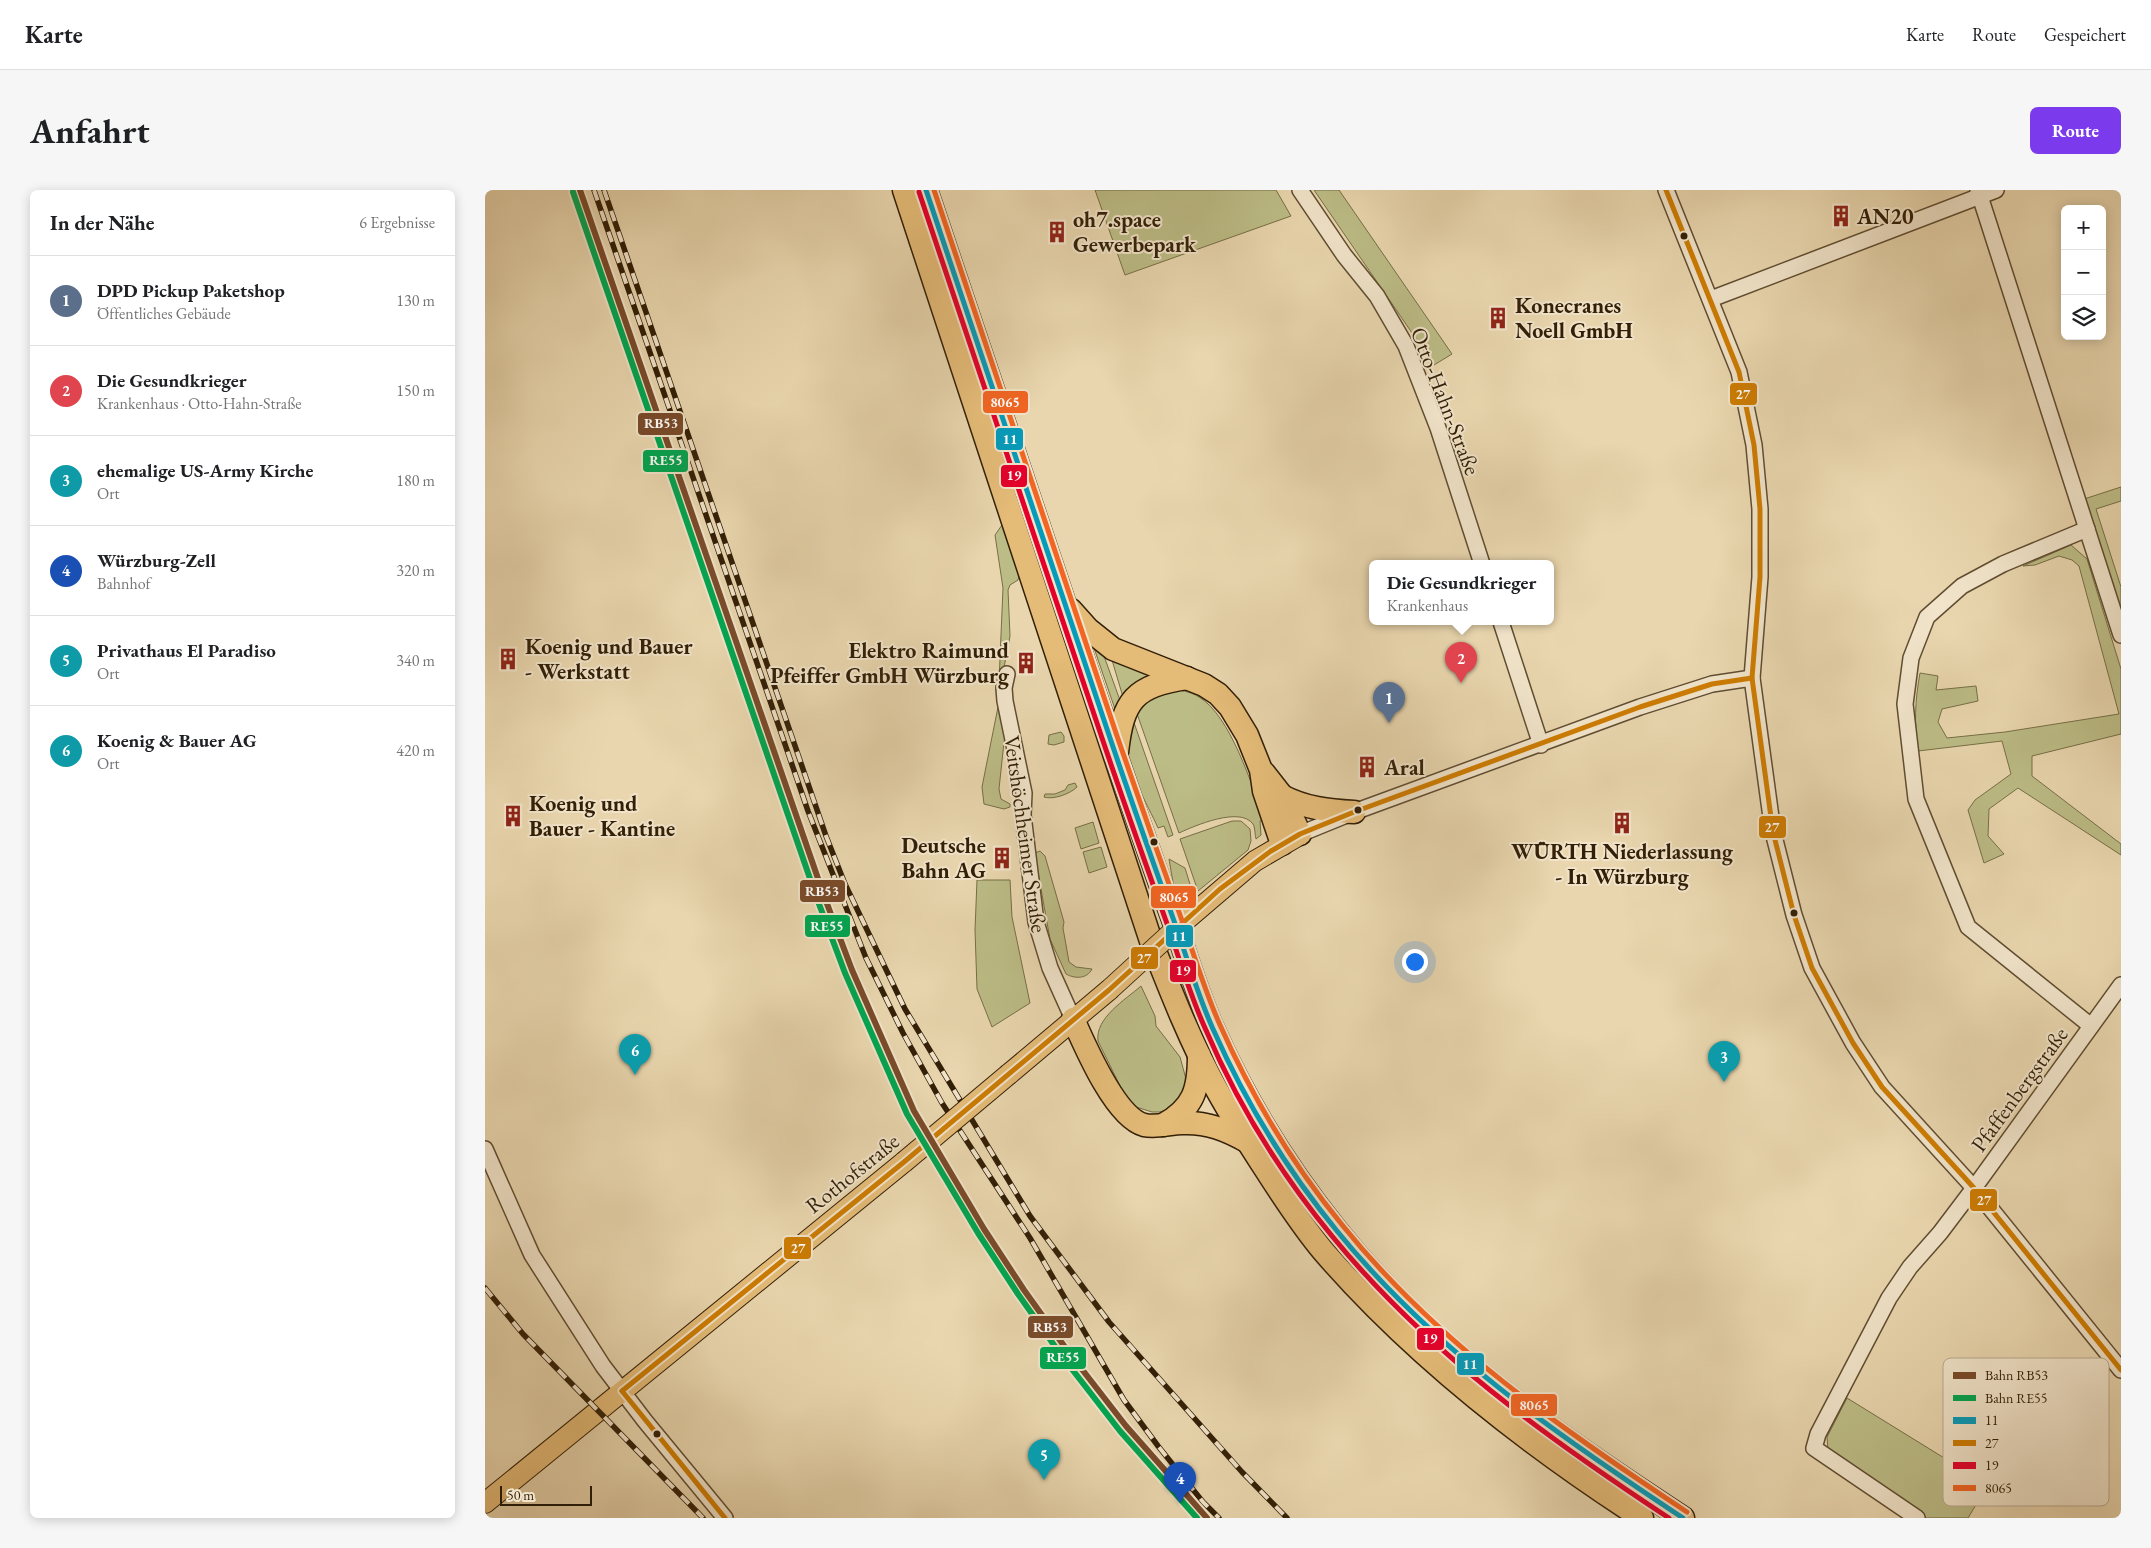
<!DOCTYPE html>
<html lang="de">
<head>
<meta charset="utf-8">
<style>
  body { margin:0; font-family:"EB Garamond",serif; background:#f6f6f6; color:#202124 }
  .controls { position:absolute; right:15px; top:15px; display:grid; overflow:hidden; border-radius:8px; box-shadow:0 2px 12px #0003 }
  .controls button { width:45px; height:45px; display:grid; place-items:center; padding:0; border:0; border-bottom:1px solid #e0e0e0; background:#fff; color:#202124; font:25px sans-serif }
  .scale { position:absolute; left:15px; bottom:12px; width:92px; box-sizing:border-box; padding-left:5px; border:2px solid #321f07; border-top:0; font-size:14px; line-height:18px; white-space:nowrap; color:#321f07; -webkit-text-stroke:4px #f1e4ca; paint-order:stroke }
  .you { position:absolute; left:929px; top:771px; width:18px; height:18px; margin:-12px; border:4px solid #fff; border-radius:50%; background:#1a73e8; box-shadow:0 0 0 8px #1a73e833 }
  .badge { display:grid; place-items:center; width:32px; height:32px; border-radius:50%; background:#7c3aed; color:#fff; font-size:16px; font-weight:700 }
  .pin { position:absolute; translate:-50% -41px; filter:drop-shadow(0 1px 2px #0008) }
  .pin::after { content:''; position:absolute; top:26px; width:18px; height:15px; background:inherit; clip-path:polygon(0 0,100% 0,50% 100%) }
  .popup { position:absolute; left:884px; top:370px; width:185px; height:65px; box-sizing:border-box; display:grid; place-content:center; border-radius:8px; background:#fff; filter:drop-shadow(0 1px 4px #0005); font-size:16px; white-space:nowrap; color:#757577 }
  .popup b { font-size:19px; color:#202124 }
  .popup::after { content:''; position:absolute; left:50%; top:100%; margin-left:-10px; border:10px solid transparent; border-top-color:#fff }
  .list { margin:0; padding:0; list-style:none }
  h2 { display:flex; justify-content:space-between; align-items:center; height:65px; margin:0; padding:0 20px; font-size:21px }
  h2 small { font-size:16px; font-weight:400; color:#757577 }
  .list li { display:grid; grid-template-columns:32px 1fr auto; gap:15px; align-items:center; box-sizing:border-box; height:90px; padding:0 20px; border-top:1px solid #e0e0e0 }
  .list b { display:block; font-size:19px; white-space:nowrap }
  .list p { margin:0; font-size:16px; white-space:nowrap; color:#757577 }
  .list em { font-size:16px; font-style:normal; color:#757577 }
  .icon { flex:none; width:28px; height:28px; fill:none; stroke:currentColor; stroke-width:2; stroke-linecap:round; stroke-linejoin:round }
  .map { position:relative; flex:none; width:1636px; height:1328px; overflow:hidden; border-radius:8px }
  header { display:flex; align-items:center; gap:30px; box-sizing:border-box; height:70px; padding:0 25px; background:#fff; border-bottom:1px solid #e0e0e0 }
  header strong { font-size:24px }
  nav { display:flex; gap:28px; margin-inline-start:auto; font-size:18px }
  .intro { display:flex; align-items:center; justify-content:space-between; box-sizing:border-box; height:120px; padding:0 30px }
  h1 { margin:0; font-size:35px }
  .button { padding:12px 22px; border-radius:8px; background:#7c3aed; color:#fff; font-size:18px; font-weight:700 }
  main { display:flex; gap:30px; padding:0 30px }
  aside { flex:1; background:#fff; border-radius:8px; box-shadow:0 2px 12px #0003 }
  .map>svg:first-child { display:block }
  .green { fill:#bcbc86; stroke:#776e46 }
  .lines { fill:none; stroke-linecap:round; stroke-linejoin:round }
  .minor-casing { stroke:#604d31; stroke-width:18 }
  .major-casing { stroke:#321f07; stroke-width:22 }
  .highway-casing { stroke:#321f07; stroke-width:25 }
  .minor { stroke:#f1e4ca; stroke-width:15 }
  .major { stroke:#e4bb77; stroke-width:20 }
  .highway { stroke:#e4bb77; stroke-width:22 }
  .rail-casing { stroke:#321f07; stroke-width:5.5 }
  .rail { stroke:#f1e4ca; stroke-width:4; stroke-dasharray:11; stroke-linecap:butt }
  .major-bridge-casing { stroke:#321f07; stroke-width:22; stroke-linecap:butt }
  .major-bridge { stroke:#e4bb77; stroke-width:20 }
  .bus-1-casing { stroke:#f1e4ca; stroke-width:9 }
  .bus-2-casing { stroke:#f1e4ca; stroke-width:9 }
  .bus-3-casing { stroke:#f1e4ca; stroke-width:9 }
  .bus-4-casing { stroke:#f1e4ca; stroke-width:9 }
  .bus-1 { stroke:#059bba; stroke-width:5 }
  .bus-2 { stroke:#cd7c02; stroke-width:5 }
  .bus-3 { stroke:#e4002b; stroke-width:5 }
  .bus-4 { stroke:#f26522; stroke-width:5 }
  .rail-1-casing { stroke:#f1e4ca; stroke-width:10 }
  .rail-2-casing { stroke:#f1e4ca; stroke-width:10 }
  .rail-1 { stroke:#7a4b2a; stroke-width:6 }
  .rail-2 { stroke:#00a651; stroke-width:6 }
  .bus-dot { fill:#321f07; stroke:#f1e4ca; stroke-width:2 }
  .labels { text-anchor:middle; stroke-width:4; stroke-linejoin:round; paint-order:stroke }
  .poi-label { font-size:22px; font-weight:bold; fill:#321f07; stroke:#f1e4ca; text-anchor:start }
  .street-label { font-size:22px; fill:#321f07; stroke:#f1e4ca }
  .key { fill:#f1e4ca; stroke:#b8a990; stroke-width:1 }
  .key-label { font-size:14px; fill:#321f07 }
  .line-badge { stroke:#f1e4ca; stroke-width:2 }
  .badge-label { font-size:14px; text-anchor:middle; font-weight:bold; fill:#fff }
</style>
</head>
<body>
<header>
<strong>Karte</strong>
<nav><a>Karte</a><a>Route</a><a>Gespeichert</a></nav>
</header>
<div class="intro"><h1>Anfahrt</h1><a class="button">Route</a></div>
<main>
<aside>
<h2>In der Nähe<small>6 Ergebnisse</small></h2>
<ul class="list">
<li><span class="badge" style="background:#5c6f8a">1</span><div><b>DPD Pickup Paketshop</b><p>Öffentliches Gebäude</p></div><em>130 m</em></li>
<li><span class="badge" style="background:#e0444e">2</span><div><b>Die Gesundkrieger</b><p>Krankenhaus · Otto-Hahn-Straße</p></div><em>150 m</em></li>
<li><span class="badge" style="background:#0f9aa8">3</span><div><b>ehemalige US-Army Kirche</b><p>Ort</p></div><em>180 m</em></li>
<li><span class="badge" style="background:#1a4fb4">4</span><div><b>Würzburg-Zell</b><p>Bahnhof</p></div><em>320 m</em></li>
<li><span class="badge" style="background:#0f9aa8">5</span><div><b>Privathaus El Paradiso</b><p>Ort</p></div><em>340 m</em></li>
<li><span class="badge" style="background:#0f9aa8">6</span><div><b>Koenig &amp; Bauer AG</b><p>Ort</p></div><em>420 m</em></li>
</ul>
</aside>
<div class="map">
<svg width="1636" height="1328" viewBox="0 0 1636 1328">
  <rect width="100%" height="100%" fill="#e9d6ae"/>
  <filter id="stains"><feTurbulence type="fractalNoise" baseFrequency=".004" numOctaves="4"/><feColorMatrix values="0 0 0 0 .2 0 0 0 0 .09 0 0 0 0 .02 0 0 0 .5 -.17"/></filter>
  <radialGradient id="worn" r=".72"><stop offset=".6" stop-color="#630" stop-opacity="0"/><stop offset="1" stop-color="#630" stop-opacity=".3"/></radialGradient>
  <!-- green -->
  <g class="green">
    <path d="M 610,0 L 791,0 L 806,26 L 640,85 Z"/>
    <path d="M 829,0 L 854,0 L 967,164 L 949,175 Z"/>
    <path d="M 1636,297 L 1636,311 L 1611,319 L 1636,397 L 1636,445 L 1593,311 Z"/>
    <path d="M 517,335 L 534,386 L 533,390 L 525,395 L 523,400 L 525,446 L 517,488 L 522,540 L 519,552 L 514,599 L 516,609 L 525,614 L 525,617 L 519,619 L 499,614 L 497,597 L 513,517 L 515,468 L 518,398 L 510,345 Z"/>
    <path d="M 1586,355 L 1602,369 L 1636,479 L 1636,544 L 1547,566 L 1547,586 L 1636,654 L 1636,665 L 1533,598 L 1504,619 L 1503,646 L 1519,664 L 1499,673 L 1483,620 L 1490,610 L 1526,584 L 1517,551 L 1433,561 C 1429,535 1430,510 1435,483 L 1453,486 L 1451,500 L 1491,496 L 1493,511 L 1457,519 L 1453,532 L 1462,548 L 1520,542 L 1634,524 L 1594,376 L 1587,370 L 1574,366 L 1550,375 L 1538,376 Z"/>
    <path d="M 609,458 L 619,466 L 637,516 L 631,522 Z"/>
    <path d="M 627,470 L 677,485 L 638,507 Z"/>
    <path d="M 684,499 C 695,500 704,501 714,507 C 745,525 767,595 779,629 L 775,631 L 776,645 L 771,649 C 770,645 770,637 768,634 C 755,616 709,636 694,643 L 650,518 Z"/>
    <path d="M 646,524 L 688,645 L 683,647 L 679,636 L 673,638 C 663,615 639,576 641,550 C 642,542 645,532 646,524 Z"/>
    <path d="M 576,542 L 579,546 L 579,552 L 569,555 L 563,554 L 564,545 Z"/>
    <path d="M 590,593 L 592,597 C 585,604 568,610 559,607 L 560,604 L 570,604 L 580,600 L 583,595 Z"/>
    <path d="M 747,631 L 756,631 L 765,639 L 766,651 L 763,660 L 713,701 L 695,649 Z"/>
    <path d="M 608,632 L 614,653 L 596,659 L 590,638 Z"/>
    <path d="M 616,657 L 622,677 L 604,683 L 598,662 Z"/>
    <path d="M 555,661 L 560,666 L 579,732 L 578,738 L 584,772 L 591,777 L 607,779 C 602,789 590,789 581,784 L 565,749 L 550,666 L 550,663 Z"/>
    <path d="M 684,669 L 700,678 L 708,704 L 695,715 L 690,704 Z"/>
    <path d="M 492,690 L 525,690 L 527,727 L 545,813 L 507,837 L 492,799 L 490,740 Z"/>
    <path d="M 656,796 L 670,826 L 671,836 L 695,867 L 701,889 L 700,899 L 697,905 L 683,920 L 674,922 L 667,922 L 651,917 L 639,904 L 613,851 C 610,828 640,810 656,796 Z"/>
    <path d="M 1362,1208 L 1503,1295 L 1483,1328 L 1439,1328 L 1343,1260 L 1342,1247 Z"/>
  </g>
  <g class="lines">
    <!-- minor casing -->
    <g class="minor-casing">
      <g id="minor">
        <path d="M 815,0 L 859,65 L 892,106 L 921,156 L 953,238 L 997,374"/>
        <path d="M 1181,0 L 1254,182 L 1269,255 L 1275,319 L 1275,387 L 1267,488 L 1288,642 L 1309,725 L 1327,778 L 1368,853 L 1397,897 L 1489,998 L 1636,1180"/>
        <path d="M 1493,0 L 1636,445"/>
        <path d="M 1226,109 L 1511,0"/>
        <path d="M 1602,339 L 1518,374 L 1477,396 L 1442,427 L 1426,468 L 1420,514 L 1431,609 L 1483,737 L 1606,836"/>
        <path d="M 1016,432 L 1056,555"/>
        <path d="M 522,484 L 519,498 L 520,511 L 539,603 L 538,625 L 551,732 L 565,778 L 588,829"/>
        <path d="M 815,644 L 869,622 L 1155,517 L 1227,494 L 1267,488"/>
        <path d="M 0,959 L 47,1065 L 118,1176 L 160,1231 L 240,1328"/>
        <path d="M 1432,1328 L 1329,1258 L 1333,1244 L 1404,1108 L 1425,1077 L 1455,1043 L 1489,998 L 1636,795"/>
      </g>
    </g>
    <!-- major casing -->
    <g class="major-casing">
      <g id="major">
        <path d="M 694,736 L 770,671 L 811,647"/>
        <path d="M 524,884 L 624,800"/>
        <path d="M 0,1313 L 419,972"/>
      </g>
    </g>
    <!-- highway casing -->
    <g class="highway-casing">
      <g id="highway">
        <path d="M 419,0 L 666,751 C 686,802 706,853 732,900 C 747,927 764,954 781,980 C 799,1008 818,1037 839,1062 C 930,1167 1041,1253 1157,1328"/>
        <path d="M 441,0 C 497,165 553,330 607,496 C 635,578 663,661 693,743 C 704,775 714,808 728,839 C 760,911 803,980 852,1041 C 946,1160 1073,1246 1198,1328"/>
        <path d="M 586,420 L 603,439 L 628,459 L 719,495 L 733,504 L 745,517 L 762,545 L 776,580 L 779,601 L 797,654"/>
        <path d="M 632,562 C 638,510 649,496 702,488"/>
        <path d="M 779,583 L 797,606 L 815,644"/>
        <path d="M 797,606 C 820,618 844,621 869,622"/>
        <path d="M 588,829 C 600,856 630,927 659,935 C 672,938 685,933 698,933 C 722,932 742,940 763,952"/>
        <path d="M 678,935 C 709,918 714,899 714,865"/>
      </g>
    </g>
    <!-- minor -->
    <use href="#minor" class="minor"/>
    <!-- major -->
    <use href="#major" class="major"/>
    <!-- highway -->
    <use href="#highway" class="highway"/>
    <!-- rail casing -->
    <g class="rail-casing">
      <g id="rail">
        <path d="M 109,0 L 323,621 L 381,768 L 418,843 L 457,913 L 545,1048 L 639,1210 L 673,1256 L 718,1312 L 734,1328"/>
        <path d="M 119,0 L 341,646 L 360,694 L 420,819 L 545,1026 L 624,1132 L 757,1282 L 802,1328"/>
        <path d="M 0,1098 L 38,1144 L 218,1328"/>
      </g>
    </g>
    <!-- rail -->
    <use href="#rail" class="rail"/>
    <!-- major-bridge casing -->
    <g class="major-bridge-casing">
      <g id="major-bridge">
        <path d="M 624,800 L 694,736"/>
        <path d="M 419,972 L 524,884"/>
      </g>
    </g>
    <!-- major-bridge -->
    <use href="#major-bridge" class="major-bridge"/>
    <!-- bus-1 casing -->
    <g class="bus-1-casing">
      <path id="bus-1" d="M 441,0 C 503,182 563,366 625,548 C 647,613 670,678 693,742 C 704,775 714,808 728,839 C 760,911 802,980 852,1041 C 948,1159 1072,1245 1198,1328"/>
    </g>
    <!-- bus-2 casing -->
    <g class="bus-2-casing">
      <g id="bus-2">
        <path d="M 1181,0 L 1254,182 L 1269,255 L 1275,319 L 1275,387 L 1267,488 L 1288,642 L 1309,725 L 1327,778 L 1368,853 L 1397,897 L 1489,998 L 1636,1180"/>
        <path d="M 137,1201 L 419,972 L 624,800 L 735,699 L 786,661 L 815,644 L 869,622 L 1155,517 L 1227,494 L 1267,488"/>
        <path d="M 137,1201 L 240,1328"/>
      </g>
    </g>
    <!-- bus-3 casing -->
    <g class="bus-3-casing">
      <path id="bus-3" d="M 434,2 C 496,184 555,367 617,548 C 639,613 662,678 685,742 C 696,774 706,807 720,838 C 752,913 795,983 847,1046 C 941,1161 1061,1247 1184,1328"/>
    </g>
    <!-- bus-4 casing -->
    <g class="bus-4-casing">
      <path id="bus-4" d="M 449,0 C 511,182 570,364 632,546 C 654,610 677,675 700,739 C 711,771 721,804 735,835 C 767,907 808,975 858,1036 C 953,1154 1077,1239 1202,1322"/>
    </g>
    <!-- bus-1 -->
    <use href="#bus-1" class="bus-1"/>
    <!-- bus-2 -->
    <use href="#bus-2" class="bus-2"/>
    <!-- bus-3 -->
    <use href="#bus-3" class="bus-3"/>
    <!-- bus-4 -->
    <use href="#bus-4" class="bus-4"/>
    <!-- rail-1 casing -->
    <g class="rail-1-casing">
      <path id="rail-1" d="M 95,0 L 338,703 L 367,780 L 429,921 L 499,1039 L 539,1100 L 582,1160 L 641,1236 L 722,1328"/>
    </g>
    <!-- rail-2 casing -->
    <g class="rail-2-casing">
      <path id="rail-2" d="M 88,2 L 331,706 L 360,783 L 422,924 L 493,1043 L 533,1104 L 576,1165 L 635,1241 L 712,1328"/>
    </g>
    <!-- rail-1 -->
    <use href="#rail-1" class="rail-1"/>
    <!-- rail-2 -->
    <use href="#rail-2" class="rail-2"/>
  </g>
  <!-- icons -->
  <defs>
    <g id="building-bare" transform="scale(1.725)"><path d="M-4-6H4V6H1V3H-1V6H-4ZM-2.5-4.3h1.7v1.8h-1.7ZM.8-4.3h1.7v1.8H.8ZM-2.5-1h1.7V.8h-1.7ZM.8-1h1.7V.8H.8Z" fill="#8f2418" stroke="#f1e4ca" stroke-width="2.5" paint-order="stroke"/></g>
  </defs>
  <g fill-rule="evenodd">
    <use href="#building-bare" x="1356" y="26"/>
    <use href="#building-bare" x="572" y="42"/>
    <use href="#building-bare" x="1013" y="128"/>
    <use href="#building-bare" x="23" y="469"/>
    <use href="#building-bare" x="541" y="473"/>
    <use href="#building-bare" x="882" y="577"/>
    <use href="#building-bare" x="28" y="626"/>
    <use href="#building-bare" x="1137" y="633"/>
    <use href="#building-bare" x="517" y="668"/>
  </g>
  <!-- markers -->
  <g class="bus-dot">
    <circle cx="1199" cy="46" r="4.5"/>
    <circle cx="873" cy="620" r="4.5"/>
    <circle cx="669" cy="652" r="4.5"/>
    <circle cx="1309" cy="723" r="4.5"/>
    <circle cx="172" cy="1244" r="4.5"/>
  </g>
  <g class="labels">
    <!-- poi labels -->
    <g class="poi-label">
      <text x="1372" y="34">AN20</text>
      <text x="588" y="37">oh7.space<tspan x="588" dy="25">Gewerbepark</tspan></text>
      <text x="1030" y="123">Konecranes<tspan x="1030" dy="25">Noell GmbH</tspan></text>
      <text x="40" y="464">Koenig und Bauer<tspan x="40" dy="25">- Werkstatt</tspan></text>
      <text x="524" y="468" text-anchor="end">Elektro Raimund<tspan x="524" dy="25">Pfeiffer GmbH Würzburg</tspan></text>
      <text x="899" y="585">Aral</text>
      <text x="44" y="621">Koenig und<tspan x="44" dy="25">Bauer - Kantine</tspan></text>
      <text x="501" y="663" text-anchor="end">Deutsche<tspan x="501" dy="25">Bahn AG</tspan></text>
      <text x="1137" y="669" text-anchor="middle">WÜRTH Niederlassung<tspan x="1137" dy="25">- In Würzburg</tspan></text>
    </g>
    <!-- street labels -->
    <g class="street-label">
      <text transform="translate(961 211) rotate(69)" y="8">Otto-Hahn-Straße</text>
      <text transform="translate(541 644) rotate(82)" y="8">Veitshöchheimer Straße</text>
      <text transform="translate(1534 899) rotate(-54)" y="8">Pfaffenbergstraße</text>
      <text transform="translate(367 983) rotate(-39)" y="8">Rothofstraße</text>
    </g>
  </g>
  <!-- legend -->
  <rect x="1458" y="1168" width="166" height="148" rx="8" class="key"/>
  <rect x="1468" y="1182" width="23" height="7" fill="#7a4b2a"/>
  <rect x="1468" y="1205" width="23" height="6" fill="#00a651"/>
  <rect x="1468" y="1227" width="23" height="7" fill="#059bba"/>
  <rect x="1468" y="1250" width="23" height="6" fill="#cd7c02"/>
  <rect x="1468" y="1272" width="23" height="7" fill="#e4002b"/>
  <rect x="1468" y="1295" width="23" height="6" fill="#f26522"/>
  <g class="key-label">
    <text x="1500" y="1190">Bahn RB53</text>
    <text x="1500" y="1213">Bahn RE55</text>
    <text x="1500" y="1235">11</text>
    <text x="1500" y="1258">27</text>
    <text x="1500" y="1280">19</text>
    <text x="1500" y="1303">8065</text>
  </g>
  <g class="line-badge">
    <rect x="1244" y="192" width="29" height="24" rx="5" fill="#cd7c02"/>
    <rect x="497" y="200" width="47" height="24" rx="5" fill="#f26522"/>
    <rect x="152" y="222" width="47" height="24" rx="5" fill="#7a4b2a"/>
    <rect x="510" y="237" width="29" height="24" rx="5" fill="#059bba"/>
    <rect x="157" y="259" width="47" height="24" rx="5" fill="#00a651"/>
    <rect x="515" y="274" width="28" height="24" rx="5" fill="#e4002b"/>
    <rect x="1273" y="625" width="29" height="24" rx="5" fill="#cd7c02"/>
    <rect x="314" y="689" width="47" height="24" rx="5" fill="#7a4b2a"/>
    <rect x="665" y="695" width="47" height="24" rx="5" fill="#f26522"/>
    <rect x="319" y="724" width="47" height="24" rx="5" fill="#00a651"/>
    <rect x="680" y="734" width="29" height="24" rx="5" fill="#059bba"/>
    <rect x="645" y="756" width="29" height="24" rx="5" fill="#cd7c02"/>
    <rect x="684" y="769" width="28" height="24" rx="5" fill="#e4002b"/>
    <rect x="1484" y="998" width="29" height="24" rx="5" fill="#cd7c02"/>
    <rect x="298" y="1046" width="29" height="24" rx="5" fill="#cd7c02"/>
    <rect x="542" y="1125" width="47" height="24" rx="5" fill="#7a4b2a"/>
    <rect x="931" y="1137" width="29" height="24" rx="5" fill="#e4002b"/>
    <rect x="554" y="1156" width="48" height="24" rx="5" fill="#00a651"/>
    <rect x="971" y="1162" width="29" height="24" rx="5" fill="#059bba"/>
    <rect x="1025" y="1203" width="48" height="24" rx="5" fill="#f26522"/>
  </g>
  <g class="badge-label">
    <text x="1258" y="209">27</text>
    <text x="520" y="217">8065</text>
    <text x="176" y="238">RB53</text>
    <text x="525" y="254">11</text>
    <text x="181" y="275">RE55</text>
    <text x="529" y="290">19</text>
    <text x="1287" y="642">27</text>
    <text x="337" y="706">RB53</text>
    <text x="689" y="712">8065</text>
    <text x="342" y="741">RE55</text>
    <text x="694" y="751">11</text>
    <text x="659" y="773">27</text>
    <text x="698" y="785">19</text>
    <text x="1499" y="1015">27</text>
    <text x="313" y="1063">27</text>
    <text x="565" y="1142">RB53</text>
    <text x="945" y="1153">19</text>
    <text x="578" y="1172">RE55</text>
    <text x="985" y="1179">11</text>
    <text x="1049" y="1220">8065</text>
  </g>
  <rect width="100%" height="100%" filter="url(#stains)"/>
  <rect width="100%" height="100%" fill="url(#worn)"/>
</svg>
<div class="controls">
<button>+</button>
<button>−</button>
<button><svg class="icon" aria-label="layers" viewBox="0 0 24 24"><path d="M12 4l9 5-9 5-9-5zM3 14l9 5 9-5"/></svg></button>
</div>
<div class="scale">50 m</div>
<div class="you"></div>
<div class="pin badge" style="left:904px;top:533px;background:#5c6f8a">1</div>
<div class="pin badge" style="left:976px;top:493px;background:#e0444e">2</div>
<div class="popup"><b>Die Gesundkrieger</b>Krankenhaus</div>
<div class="pin badge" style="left:1239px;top:892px;background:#0f9aa8">3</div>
<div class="pin badge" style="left:695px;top:1313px;background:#1a4fb4">4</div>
<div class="pin badge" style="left:559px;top:1290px;background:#0f9aa8">5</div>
<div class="pin badge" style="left:150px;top:885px;background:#0f9aa8">6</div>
</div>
</main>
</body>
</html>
